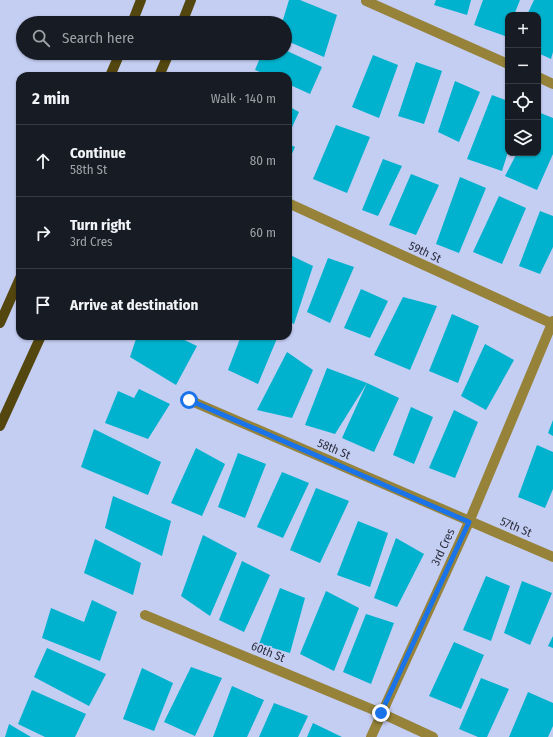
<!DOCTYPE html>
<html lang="en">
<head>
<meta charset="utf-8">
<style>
  body { margin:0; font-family:"Fira Sans Condensed",sans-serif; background:#242831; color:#f1f3f6 }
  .controls { position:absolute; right:12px; top:12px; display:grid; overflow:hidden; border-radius:8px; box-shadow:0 1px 3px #0004 }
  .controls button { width:36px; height:36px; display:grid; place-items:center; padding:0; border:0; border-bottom:1px solid #363941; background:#171b24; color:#f1f3f6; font:20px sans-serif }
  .stop { position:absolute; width:12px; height:12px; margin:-9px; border:3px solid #1a73e8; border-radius:50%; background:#fff }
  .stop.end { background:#1a73e8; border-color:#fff; box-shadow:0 1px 4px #0008 }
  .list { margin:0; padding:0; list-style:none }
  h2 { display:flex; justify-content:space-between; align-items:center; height:52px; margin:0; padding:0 16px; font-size:17px }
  h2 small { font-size:13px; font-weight:400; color:#9ea1a6 }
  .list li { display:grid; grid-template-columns:26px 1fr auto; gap:12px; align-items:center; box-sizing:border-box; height:72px; padding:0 16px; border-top:1px solid #363941 }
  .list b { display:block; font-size:15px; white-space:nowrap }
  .list p { margin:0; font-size:13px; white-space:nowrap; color:#9ea1a6 }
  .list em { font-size:13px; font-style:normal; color:#9ea1a6 }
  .icon { flex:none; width:22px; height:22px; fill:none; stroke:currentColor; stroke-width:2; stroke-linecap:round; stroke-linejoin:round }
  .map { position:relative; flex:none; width:553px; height:737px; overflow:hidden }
  .search { position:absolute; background:#171b24; box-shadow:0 1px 3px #0004; left:16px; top:16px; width:276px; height:44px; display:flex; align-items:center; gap:10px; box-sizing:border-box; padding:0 14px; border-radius:22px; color:#9ea1a6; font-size:15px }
  .panel { position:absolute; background:#171b24; box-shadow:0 1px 3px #0004; left:16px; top:72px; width:276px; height:268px; border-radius:12px }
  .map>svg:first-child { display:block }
  .building { fill:#00b2ce }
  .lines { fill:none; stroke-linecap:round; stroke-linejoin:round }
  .minor { stroke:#968339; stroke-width:10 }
  .major { stroke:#53460f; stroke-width:10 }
  .route { stroke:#1a73e8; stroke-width:5 }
  .labels { text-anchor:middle; stroke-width:3.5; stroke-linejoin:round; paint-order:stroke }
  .street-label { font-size:12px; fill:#2c303e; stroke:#c4cdf2 }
</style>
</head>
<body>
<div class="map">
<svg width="553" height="737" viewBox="0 0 553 737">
  <rect width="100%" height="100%" fill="#c4cdf2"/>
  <!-- building -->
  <g class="building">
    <path d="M 289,0 L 300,0 L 337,15 L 324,57 L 285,40 L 285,23 L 282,23 Z"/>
    <path d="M 436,0 L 471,0 L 467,15 L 434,5 Z"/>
    <path d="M 483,0 L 520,0 L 514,15 L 508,15 L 508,29 L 505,36 L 474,25 Z"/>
    <path d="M 534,0 L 553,0 L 553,52 L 551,59 L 538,53 L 538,15 L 527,15 Z"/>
    <path d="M 285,50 L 322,67 L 310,94 L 288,84 L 288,76 L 270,76 L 255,70 L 262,53 L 285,53 Z"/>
    <path d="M 373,55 L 398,65 L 379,118 L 352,107 Z"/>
    <path d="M 416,62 L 442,71 L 424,124 L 398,116 Z"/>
    <path d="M 455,81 L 480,92 L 459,142 L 438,132 Z"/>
    <path d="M 492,95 L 508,101 L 508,152 L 502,171 L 467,159 Z"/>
    <path d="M 288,106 L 299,112 L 288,136 Z"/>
    <path d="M 538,112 L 553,118 L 553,154 L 537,190 L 505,176 L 517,153 L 538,153 Z"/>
    <path d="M 336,125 L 370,137 L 347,193 L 313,179 Z"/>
    <path d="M 288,144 L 295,147 L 288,162 Z"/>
    <path d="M 383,159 L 402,166 L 378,216 L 362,210 Z"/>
    <path d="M 411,174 L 439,185 L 416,235 L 389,225 Z"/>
    <path d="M 460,177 L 486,188 L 459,253 L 436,244 Z"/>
    <path d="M 499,196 L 526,208 L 502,264 L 473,252 Z"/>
    <path d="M 540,211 L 553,216 L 553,247 L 540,274 L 519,266 Z"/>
    <path d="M 288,254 L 313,266 L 294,324 L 288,321 Z"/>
    <path d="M 328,258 L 354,267 L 330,323 L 307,312 Z"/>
    <path d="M 361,289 L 388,301 L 370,338 L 344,328 Z"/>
    <path d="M 403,297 L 437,306 L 410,370 L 374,355 Z"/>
    <path d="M 452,314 L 479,326 L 458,383 L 429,371 Z"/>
    <path d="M 137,336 L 176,336 L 197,346 L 176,385 L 130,357 Z"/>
    <path d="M 203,336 L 213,336 L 211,340 Z"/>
    <path d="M 241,336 L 278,336 L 258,384 L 228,370 Z"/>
    <path d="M 485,344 L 514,360 L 486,410 L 461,396 Z"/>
    <path d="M 287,352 L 313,370 L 292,418 L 257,410 Z"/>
    <path d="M 327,368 L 367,383 L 335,434 L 305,425 Z"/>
    <path d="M 367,383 L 399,398 L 374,452 L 342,438 Z"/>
    <path d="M 139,389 L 170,404 L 148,439 L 105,423 L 118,391 L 134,398 Z"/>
    <path d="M 411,407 L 433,417 L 414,464 L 393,455 Z"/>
    <path d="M 454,410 L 478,422 L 455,478 L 429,468 Z"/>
    <path d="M 553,420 L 553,436 L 548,433 Z"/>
    <path d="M 94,429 L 161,462 L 148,495 L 81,467 Z"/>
    <path d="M 537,445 L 553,452 L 553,489 L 545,508 L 518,497 Z"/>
    <path d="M 196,448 L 225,464 L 202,516 L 171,503 Z"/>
    <path d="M 238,453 L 266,464 L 245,518 L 218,507 Z"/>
    <path d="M 282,472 L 309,483 L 283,538 L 257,527 Z"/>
    <path d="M 316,488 L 349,501 L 320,563 L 290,550 Z"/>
    <path d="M 113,496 L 171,521 L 162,556 L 105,528 Z"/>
    <path d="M 358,521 L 388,533 L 370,587 L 337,575 Z"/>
    <path d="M 203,535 L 237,553 L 210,616 L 181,596 Z"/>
    <path d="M 396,538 L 424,554 L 397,607 L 374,598 Z"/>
    <path d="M 95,539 L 141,563 L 133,595 L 84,573 Z"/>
    <path d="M 242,561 L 270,575 L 244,632 L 219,620 Z"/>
    <path d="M 486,576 L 510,586 L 491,641 L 463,630 Z"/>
    <path d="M 522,581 L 552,593 L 530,645 L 504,633 Z"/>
    <path d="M 280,588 L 305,598 L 290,653 L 259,644 Z"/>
    <path d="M 326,591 L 359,608 L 334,671 L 300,654 Z"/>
    <path d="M 92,600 L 117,612 L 100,661 L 42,638 L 51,608 L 84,622 Z"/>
    <path d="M 366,614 L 394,623 L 371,684 L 343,672 Z"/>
    <path d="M 553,636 L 553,648 L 548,646 Z"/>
    <path d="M 454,642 L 484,655 L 461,709 L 429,696 Z"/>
    <path d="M 47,648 L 106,674 L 89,706 L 34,677 Z"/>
    <path d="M 191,667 L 222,678 L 195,736 L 164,722 Z"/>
    <path d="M 142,668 L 173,683 L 154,731 L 123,719 Z"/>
    <path d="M 481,678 L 509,689 L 487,737 L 478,737 L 459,729 Z"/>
    <path d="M 232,686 L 264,700 L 247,737 L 213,737 Z"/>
    <path d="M 32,690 L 86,714 L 75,737 L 45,737 L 18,724 Z"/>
    <path d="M 528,692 L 553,703 L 553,726 L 548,737 L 509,737 Z"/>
    <path d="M 274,703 L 308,716 L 298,737 L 259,737 Z"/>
    <path d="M 313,723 L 342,737 L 307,737 Z"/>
    <path d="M 9,724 L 31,737 L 5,737 Z"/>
  </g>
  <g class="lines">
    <!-- minor -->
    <g class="minor">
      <path d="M 366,1 L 508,64"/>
      <path d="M 538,77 L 553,84"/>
      <path d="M 288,203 L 553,324"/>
      <path d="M 189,400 L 553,557"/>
      <path d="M 145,615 L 381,713 L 433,737"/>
      <path d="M 371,737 L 469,522 L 553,321"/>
    </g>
    <!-- major -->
    <g class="major">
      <path d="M 132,23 L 141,0"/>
      <path d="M 182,23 L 191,0"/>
      <path d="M 110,76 L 120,53"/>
      <path d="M 159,76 L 169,53"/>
      <path d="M 0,323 L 20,278"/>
      <path d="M 0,426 L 41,336"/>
    </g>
  </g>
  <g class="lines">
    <!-- route -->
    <path class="route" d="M 189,400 L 469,522 L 381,713"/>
  </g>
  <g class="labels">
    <!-- street labels -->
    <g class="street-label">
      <text transform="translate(425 252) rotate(25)" y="4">59th St</text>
      <text transform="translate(334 449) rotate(23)" y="4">58th St</text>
      <text transform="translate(516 527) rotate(23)" y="4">57th St</text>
      <text transform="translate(443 547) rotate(-65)" y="4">3rd Cres</text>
      <text transform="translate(268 652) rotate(22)" y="4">60th St</text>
    </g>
  </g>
</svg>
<div class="controls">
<button>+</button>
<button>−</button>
<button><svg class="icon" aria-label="locate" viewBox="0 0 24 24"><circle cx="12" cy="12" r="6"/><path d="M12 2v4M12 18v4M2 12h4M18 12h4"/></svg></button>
<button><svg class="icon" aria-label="layers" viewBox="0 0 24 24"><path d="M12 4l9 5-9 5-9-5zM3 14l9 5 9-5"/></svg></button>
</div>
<div class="stop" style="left:189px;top:400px"></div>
<div class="stop end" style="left:381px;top:713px"></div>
<div class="search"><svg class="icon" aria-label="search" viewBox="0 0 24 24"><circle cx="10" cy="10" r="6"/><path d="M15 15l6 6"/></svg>Search here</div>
<section class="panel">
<h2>2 min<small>Walk · 140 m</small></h2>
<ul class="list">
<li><svg class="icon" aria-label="ahead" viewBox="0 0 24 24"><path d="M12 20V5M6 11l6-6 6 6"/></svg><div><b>Continue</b><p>58th St</p></div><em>80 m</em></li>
<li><svg class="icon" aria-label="right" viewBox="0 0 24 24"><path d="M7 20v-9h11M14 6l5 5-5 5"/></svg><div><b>Turn right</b><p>3rd Cres</p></div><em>60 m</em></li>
<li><svg class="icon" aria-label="arrive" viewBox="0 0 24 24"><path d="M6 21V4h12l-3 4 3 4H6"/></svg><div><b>Arrive at destination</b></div></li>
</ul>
</section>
</div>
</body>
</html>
